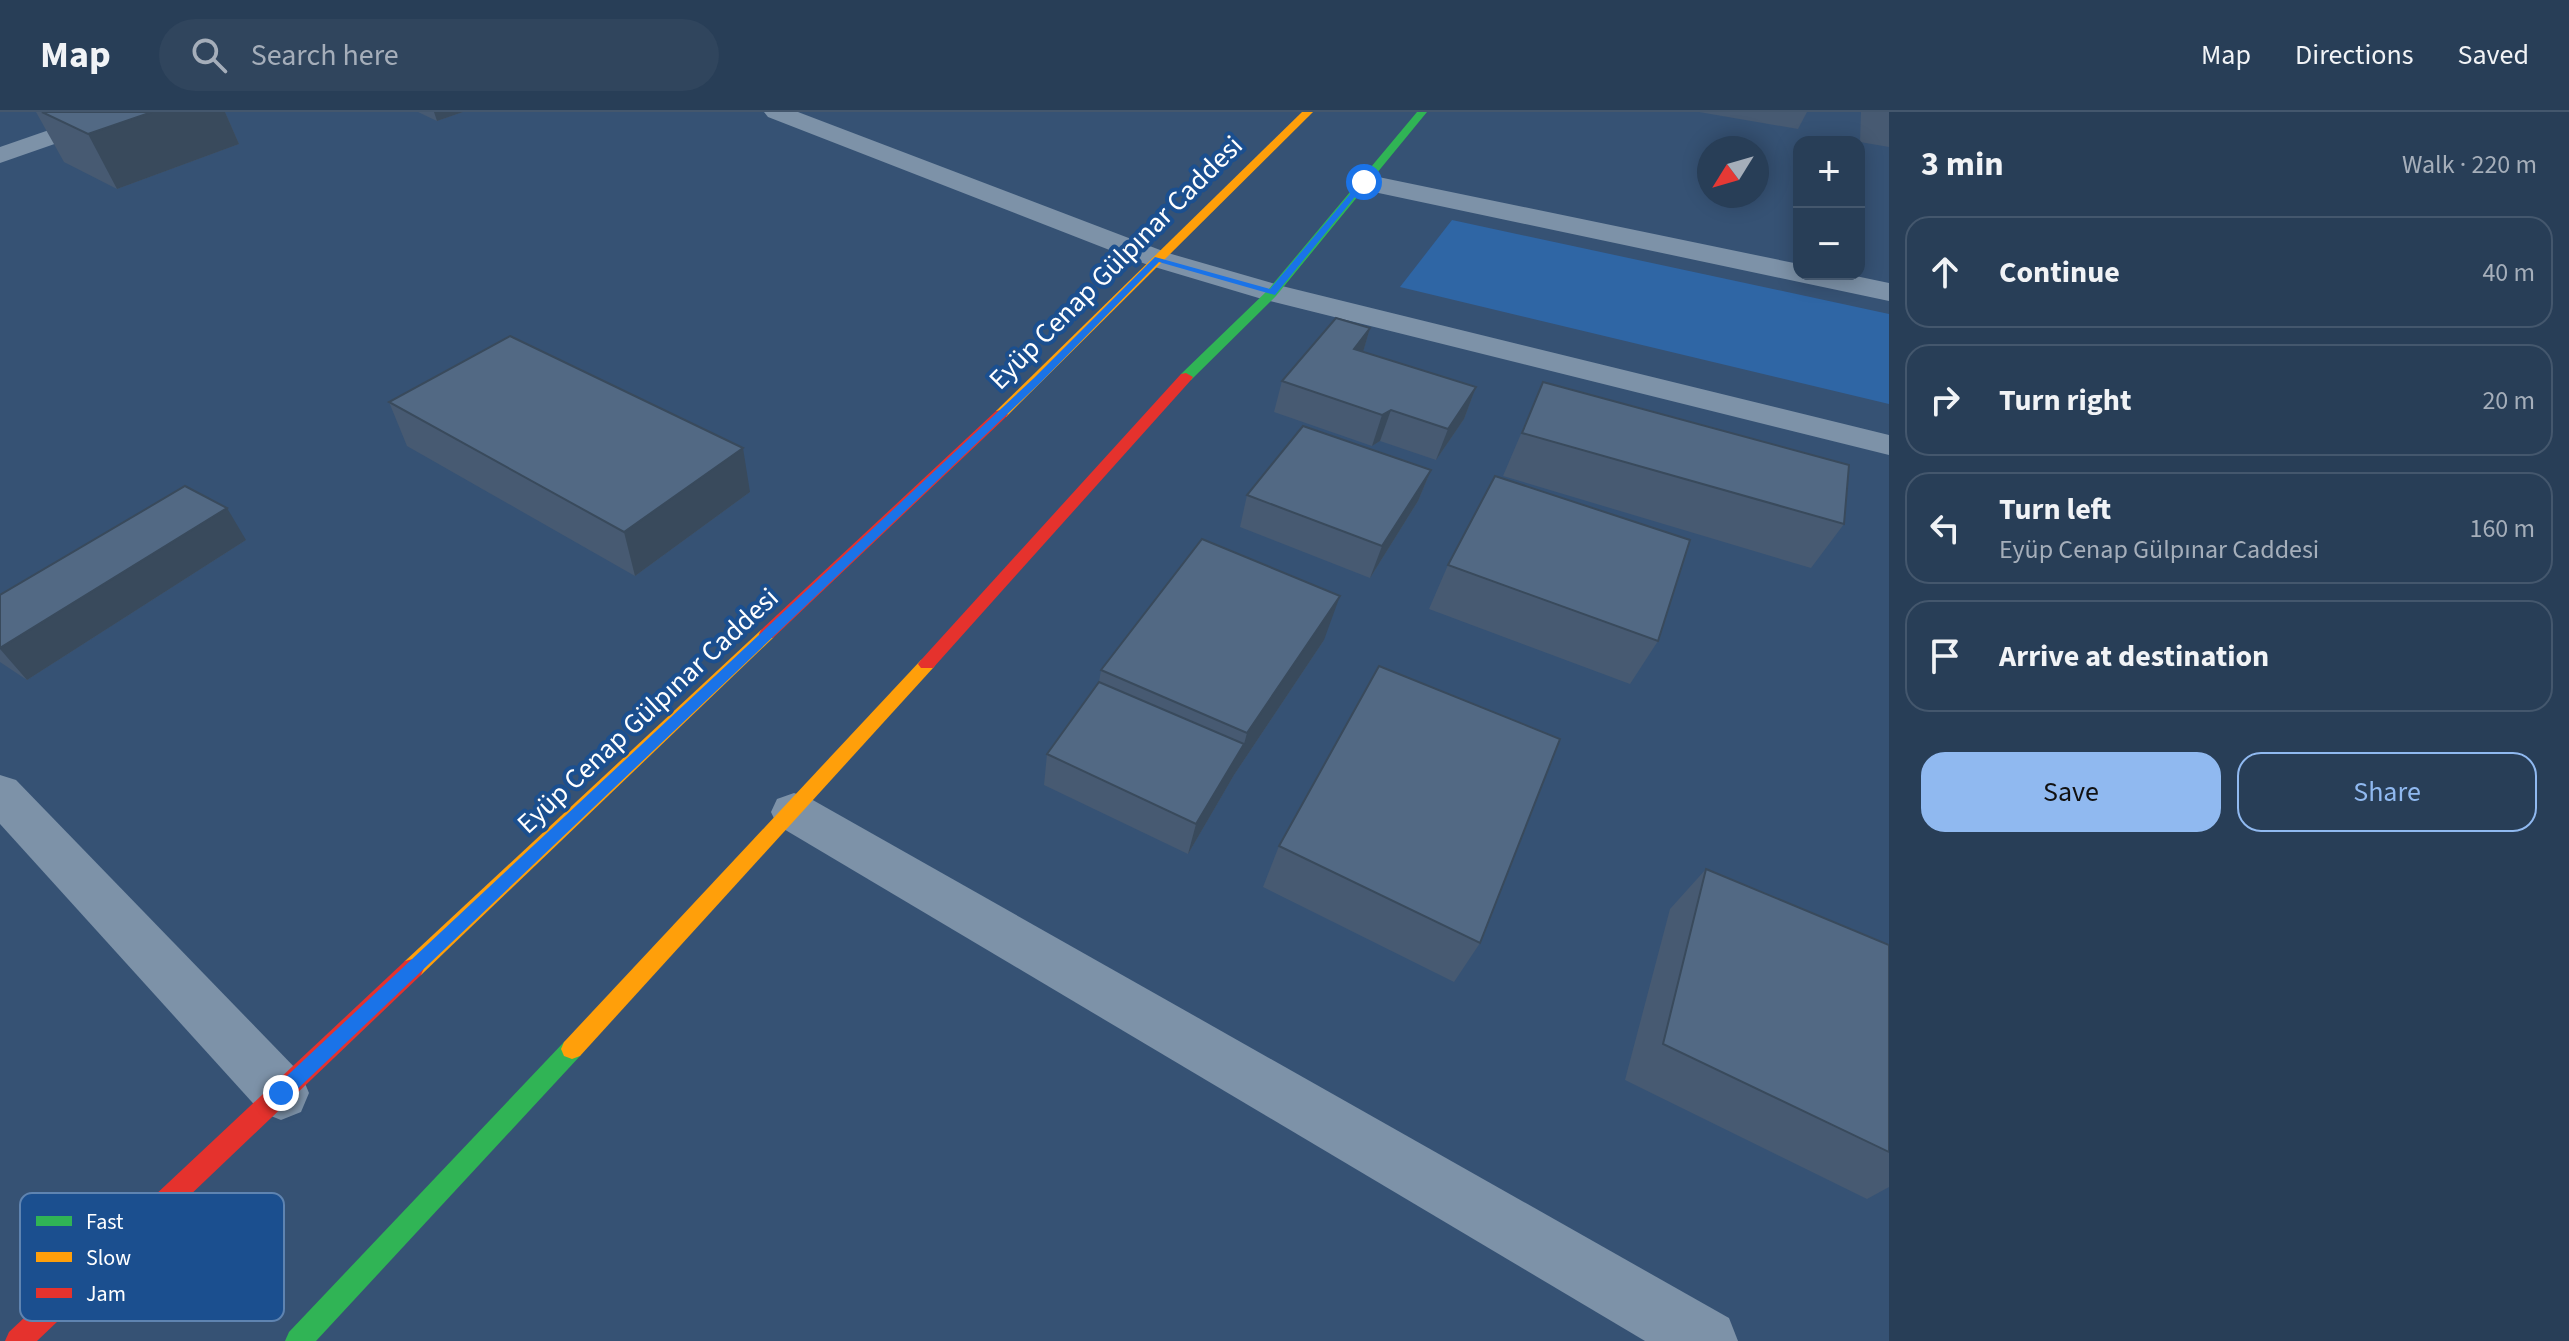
<!DOCTYPE html>
<html lang="en">
<head>
<meta charset="utf-8">
<style>
  body { margin:0; font-family:"Source Sans 3",sans-serif; background:#30455d; color:#f1f3f6 }
  .controls { position:absolute; right:24px; top:24px; display:grid; overflow:hidden; border-radius:16px; box-shadow:0 4px 20px #0003 }
  .controls button { width:72px; height:72px; display:grid; place-items:center; padding:0; border:0; border-bottom:2px solid #44576d; background:#283e57; color:#f1f3f6; font:40px sans-serif }
  .compass { position:absolute; left:1697px; top:24px; width:72px; height:72px; border-radius:50%; background:#283e57; box-shadow:0 4px 20px #0003; rotate:233deg }
  .stop { position:absolute; width:24px; height:24px; margin:-18px; border:6px solid #1a73e8; border-radius:50%; background:#fff }
  .stop.end { background:#1a73e8; border-color:#fff; box-shadow:0 2px 8px #0008 }
  .list { margin:0; padding:0; list-style:none }
  h2 { display:flex; justify-content:space-between; align-items:center; height:104px; margin:0; padding:0 32px; font-size:34px }
  h2 small { font-size:26px; font-weight:400; color:#a5aeba }
  .list li { display:grid; grid-template-columns:52px 1fr auto; gap:24px; align-items:center; box-sizing:border-box; height:112px; margin:0 16px 16px; padding:0 16px; border:2px solid #44576d; border-radius:24px }
  .list b { display:block; font-size:30px; white-space:nowrap }
  .list p { margin:0; font-size:26px; white-space:nowrap; color:#a5aeba }
  .list em { font-size:26px; font-style:normal; color:#a5aeba }
  .actions { display:flex; gap:16px; padding:24px 32px }
  .actions a { flex:1; padding:18px 0; border:2px solid #90b9f0; border-radius:24px; text-align:center; font-size:28px; color:#90b9f0 }
  .actions .main { background:#90b9f0; color:#111 }
  .icon { flex:none; width:44px; height:44px; fill:none; stroke:currentColor; stroke-width:2; stroke-linecap:round; stroke-linejoin:round }
  .map { position:relative; flex:none; width:1889px; height:1229px; overflow:hidden }
  header { display:flex; align-items:center; gap:48px; box-sizing:border-box; height:112px; padding:0 40px; background:#283e57; border-bottom:2px solid #44576d }
  header strong { font-size:38px }
  nav { display:flex; gap:44px; margin-inline-start:auto; font-size:28px }
  .search { width:560px; height:72px; background:#30455d; display:flex; align-items:center; gap:20px; box-sizing:border-box; padding:0 28px; border-radius:44px; color:#a5aeba; font-size:30px }
  main { display:flex }
  aside { flex:1; background:#283e57 }
  .map>svg:first-child { display:block }
  .green { fill:#2f66a5 }
  .lines { fill:none; stroke-linecap:round; stroke-linejoin:round }
  .street { fill:#7d92a8; fill-rule:evenodd }
  .fast { fill:#30b455; fill-rule:evenodd }
  .slow { fill:#ff9f0a; fill-rule:evenodd }
  .jam { fill:#e5322d; fill-rule:evenodd }
  .wall { fill:#475a72 }
  .shaded-wall { fill:#394a5c }
  .building { fill:#526984; stroke:#394a5c; stroke-width:2 }
  .route { fill:#1a73e8 }
  .labels { text-anchor:middle; stroke-width:8; stroke-linejoin:round; paint-order:stroke }
  .street-label { font-size:28px; fill:#fff; stroke:#1b4f8f }
  .key { fill:#1b4f8f; stroke:#5f84b1; stroke-width:2 }
  .key-label { font-size:22px; fill:#fff }
</style>
</head>
<body>
<header>
<strong>Map</strong>
<div class="search"><svg class="icon" aria-label="search" viewBox="0 0 24 24"><circle cx="10" cy="10" r="6"/><path d="M15 15l6 6"/></svg>Search here</div>
<nav><a>Map</a><a>Directions</a><a>Saved</a></nav>
</header>
<main>
<div class="map">
<svg width="1889" height="1229" viewBox="0 0 1889 1229">
  <rect width="100%" height="100%" fill="#365274"/>
  <!-- green -->
  <path class="green" d="M 1452,108 L 1889,202 L 1889,292 L 1400,175 Z"/>
  <g class="lines">
    <!-- street -->
    <g class="street">
      <path d="M 101,0 L 136,0 L 132,5 L 0,51 L 0,35 Z"/>
      <path d="M 764,0 L 798,0 L 1168,141 L 1282,174 L 1889,323 L 1889,343 L 1262,187 L 1148,153 L 768,5 Z"/>
      <path d="M 1364,62 L 1799,152 L 1799,162 L 1846,162 L 1889,171 L 1889,189 L 1355,76 L 1351,70 L 1355,64 Z"/>
      <path d="M 0,663 L 16,668 L 301,962 L 309,981 L 301,1000 L 281,1008 L 261,1000 L 0,712 Z"/>
      <path d="M 794,681 L 811,687 L 1729,1206 L 1738,1229 L 1645,1229 L 777,713 L 771,700 L 777,687 Z"/>
    </g>
    <!-- fast -->
    <g class="fast">
      <path d="M 1417,0 L 1427,0 L 1276,184 L 1191,268 L 1181,268 L 1181,262 L 1268,178 Z"/>
      <path d="M 572,927 L 580,930 L 583,937 L 580,944 L 316,1229 L 285,1229 L 289,1220 L 564,930 Z"/>
    </g>
    <!-- slow -->
    <g class="slow">
      <path d="M 1302,0 L 1313,0 L 1006,305 L 996,305 L 996,299 Z"/>
      <path d="M 767,516 L 773,518 L 775,522 L 773,526 L 421,863 L 413,865 L 405,863 L 402,856 L 405,849 L 761,518 Z"/>
      <path d="M 927,546 L 936,552 L 933,556 L 580,944 L 572,947 L 564,944 L 561,937 L 564,930 L 921,548 Z"/>
    </g>
    <!-- jam -->
    <g class="jam">
      <path d="M 1186,261 L 1193,265 L 1191,268 L 933,556 L 921,556 L 918,552 L 921,548 L 1181,262 Z"/>
      <path d="M 1001,298 L 1008,302 L 1006,305 L 773,526 L 761,526 L 759,522 L 761,518 L 996,299 Z"/>
      <path d="M 413,847 L 421,849 L 424,856 L 421,863 L 37,1229 L 5,1229 L 9,1220 L 405,849 Z"/>
    </g>
  </g>
  <!-- wall -->
  <g class="wall">
    <path d="M 36,0 L 225,0 L 239,32 L 117,77 L 64,50 Z"/>
    <path d="M 418,0 L 463,0 L 437,9 Z"/>
    <path d="M 1699,0 L 1807,0 L 1798,17 Z"/>
    <path d="M 1861,0 L 1889,0 L 1889,35 L 1860,30 Z"/>
    <path d="M 1370,216 L 1363,240 L 1476,275 L 1464,307 L 1436,348 L 1380,329 L 1372,334 L 1274,300 L 1282,269 Z"/>
    <path d="M 1543,270 L 1844,412 L 1811,456 L 1503,364 Z"/>
    <path d="M 389,290 L 750,380 L 635,464 L 407,334 Z"/>
    <path d="M 1431,358 L 1418,389 L 1370,466 L 1240,415 L 1247,383 Z"/>
    <path d="M 246,428 L 27,568 L 0,550 L 0,483 Z"/>
    <path d="M 1448,453 L 1658,529 L 1630,572 L 1429,497 Z"/>
    <path d="M 1324,528 L 1234,663 L 1188,742 L 1044,673 L 1047,642 L 1099,570 L 1101,558 Z"/>
    <path d="M 1279,734 L 1480,831 L 1454,870 L 1263,775 Z"/>
    <path d="M 1706,757 L 1889,833 L 1889,1075 L 1867,1087 L 1625,968 L 1670,797 Z"/>
  </g>
  <!-- shaded-wall -->
  <g class="shaded-wall">
    <path d="M 152,0 L 225,0 L 239,32 L 117,77 L 88,22 Z"/>
    <path d="M 434,0 L 463,0 L 437,9 Z"/>
    <path d="M 1370,216 L 1361,247 L 1354,237 Z"/>
    <path d="M 1476,275 L 1464,307 L 1436,348 L 1448,317 Z"/>
    <path d="M 1391,298 L 1380,329 L 1372,334 L 1382,303 Z"/>
    <path d="M 743,336 L 750,380 L 635,464 L 624,420 Z"/>
    <path d="M 1431,358 L 1418,389 L 1370,466 L 1382,434 Z"/>
    <path d="M 227,396 L 246,428 L 27,568 L 0,537 L 0,536 Z"/>
    <path d="M 1340,484 L 1324,528 L 1234,663 L 1188,742 L 1196,712 L 1244,632 L 1247,621 Z"/>
  </g>
  <!-- building -->
  <g class="building">
    <path d="M 42,0 L 152,0 L 88,22 Z"/>
    <path d="M 1336,206 L 1370,216 L 1354,237 L 1476,275 L 1448,317 L 1391,298 L 1382,303 L 1282,269 Z"/>
    <path d="M 510,224 L 743,336 L 624,420 L 389,290 Z"/>
    <path d="M 1543,270 L 1849,353 L 1844,412 L 1522,321 Z"/>
    <path d="M 1303,314 L 1431,358 L 1382,434 L 1247,383 Z"/>
    <path d="M 1495,364 L 1690,428 L 1658,529 L 1448,453 Z"/>
    <path d="M 185,374 L 227,396 L 0,536 L 0,483 Z"/>
    <path d="M 1202,427 L 1340,484 L 1247,621 L 1101,558 Z"/>
    <path d="M 1379,554 L 1560,627 L 1480,831 L 1279,734 Z"/>
    <path d="M 1099,570 L 1244,632 L 1196,712 L 1047,642 Z"/>
    <path d="M 1706,757 L 1889,833 L 1889,1040 L 1663,932 Z"/>
  </g>
  <!-- route -->
  <path class="route" d="M 1361,69 L 1367,70 L 1275,183 L 1159,150 L 1041,270 L 287,987 L 275,987 L 273,981 L 275,975 L 1034,266 L 1155,145 L 1270,177 Z"/>
  <g class="labels">
    <!-- street labels -->
    <g class="street-label">
      <text transform="translate(1115 150) rotate(-45)" y="10">Eyüp Cenap Gülpınar Caddesi</text>
      <text transform="translate(647 598) rotate(-43)" y="10">Eyüp Cenap Gülpınar Caddesi</text>
    </g>
  </g>
  <!-- legend -->
  <rect x="20" y="1081" width="264" height="128" rx="12" class="key"/>
  <rect x="36" y="1104" width="36" height="10" fill="#30b455"/>
  <rect x="36" y="1140" width="36" height="10" fill="#ff9f0a"/>
  <rect x="36" y="1176" width="36" height="10" fill="#e5322d"/>
  <g class="key-label">
    <text x="86" y="1117">Fast</text>
    <text x="86" y="1153">Slow</text>
    <text x="86" y="1189">Jam</text>
  </g>
</svg>
<div class="controls">
<button>+</button>
<button>−</button>
</div>
<svg class="compass" viewBox="-18 -18 36 36"><path d="M0-13l5 13h-10z" fill="#e53935"/><path d="M0 13l5-13h-10z" fill="#a5aeba"/></svg>
<div class="stop" style="left:1364px;top:70px"></div>
<div class="stop end" style="left:281px;top:981px"></div>
</div>
<aside>
<h2>3 min<small>Walk · 220 m</small></h2>
<ul class="list">
<li><svg class="icon" aria-label="ahead" viewBox="0 0 24 24"><path d="M12 20V5M6 11l6-6 6 6"/></svg><div><b>Continue</b></div><em>40 m</em></li>
<li><svg class="icon" aria-label="right" viewBox="0 0 24 24"><path d="M7 20v-9h11M14 6l5 5-5 5"/></svg><div><b>Turn right</b></div><em>20 m</em></li>
<li><svg class="icon" aria-label="left" viewBox="0 0 24 24"><path d="M17 20v-9H6M10 6l-5 5 5 5"/></svg><div><b>Turn left</b><p>Eyüp Cenap Gülpınar Caddesi</p></div><em>160 m</em></li>
<li><svg class="icon" aria-label="arrive" viewBox="0 0 24 24"><path d="M6 21V4h12l-3 4 3 4H6"/></svg><div><b>Arrive at destination</b></div></li>
</ul>
<div class="actions"><a class="main">Save</a><a>Share</a></div>
</aside>
</main>
</body>
</html>
